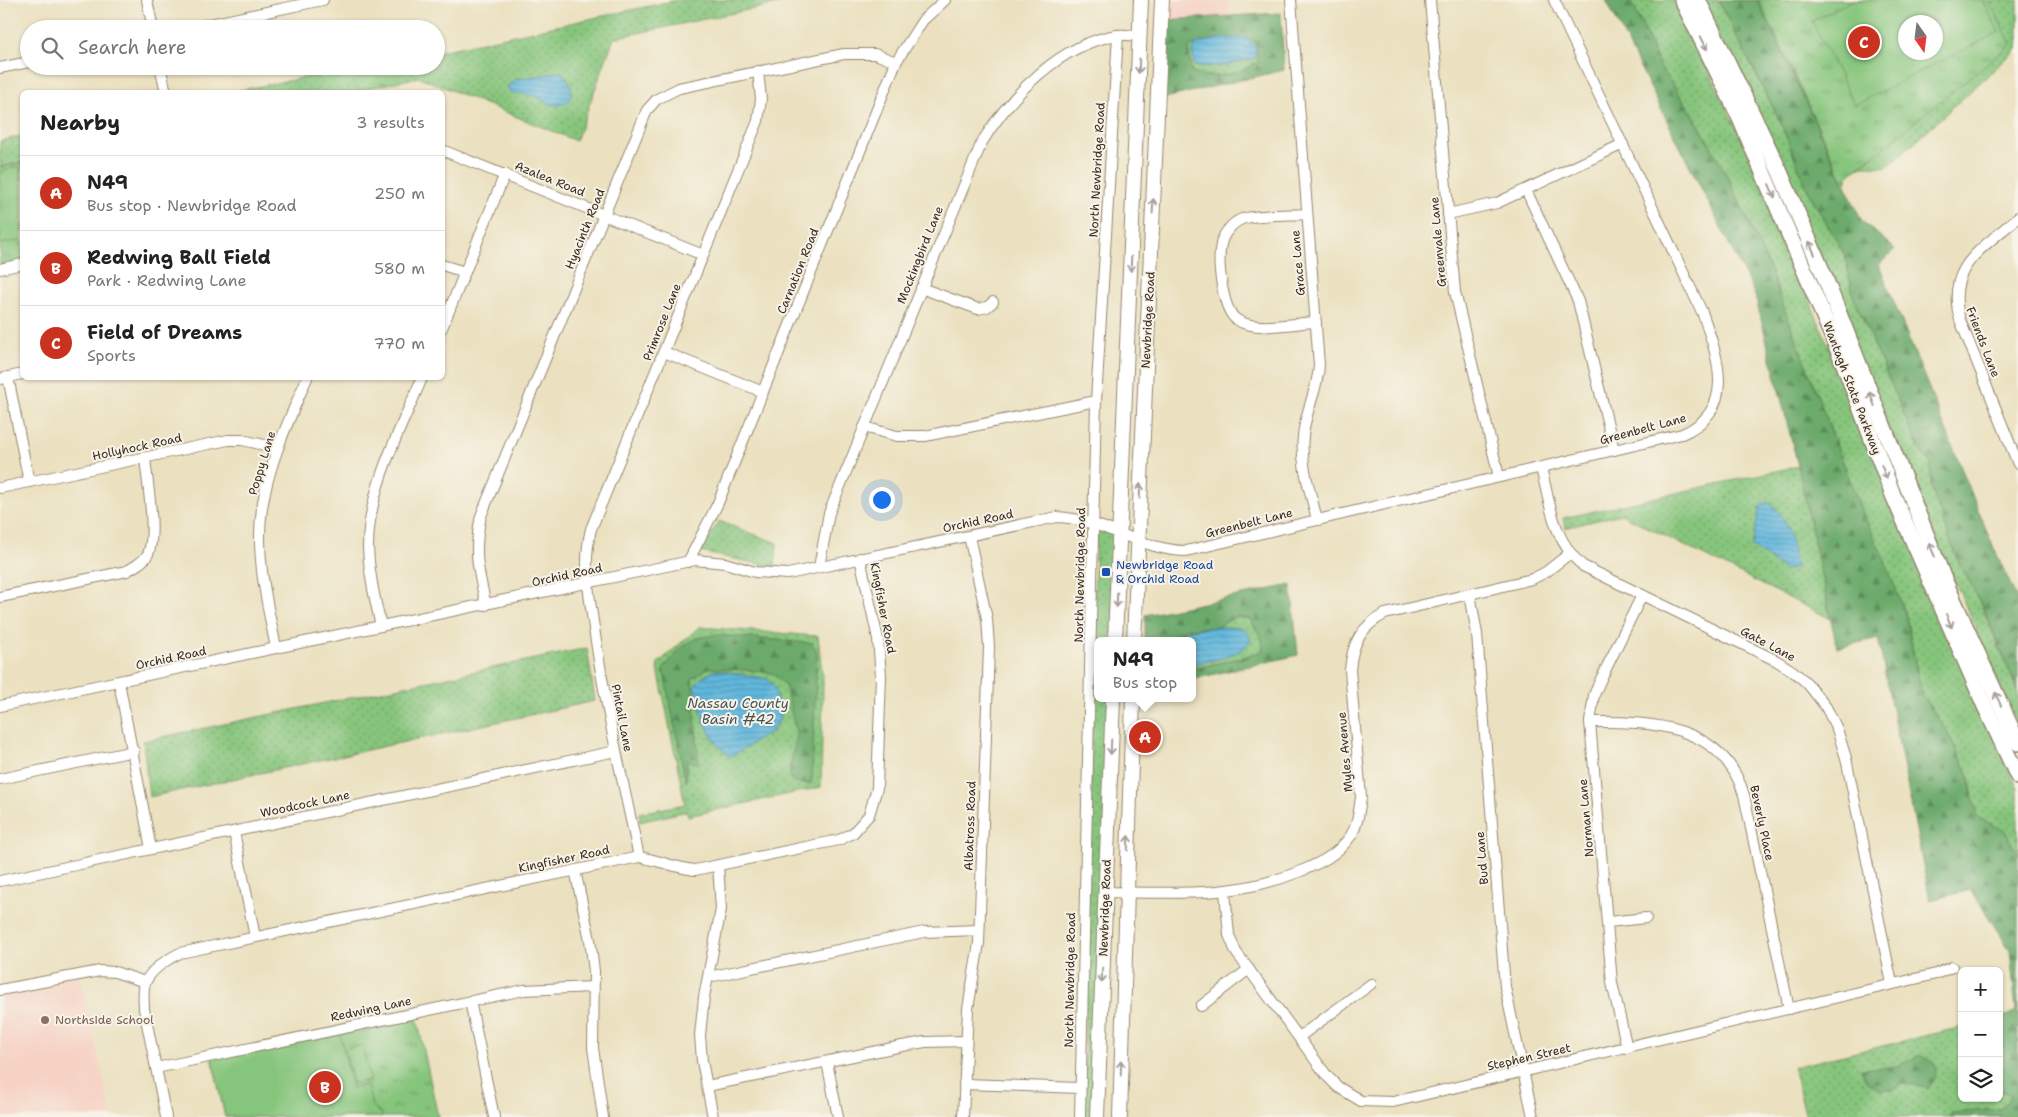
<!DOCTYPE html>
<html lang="en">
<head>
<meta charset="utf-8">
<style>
  body { margin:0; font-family:"Shantell Sans",sans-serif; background:#f6f6f6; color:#222 }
  .controls { position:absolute; right:15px; bottom:15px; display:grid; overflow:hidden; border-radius:8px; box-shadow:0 1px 4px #0004 }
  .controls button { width:45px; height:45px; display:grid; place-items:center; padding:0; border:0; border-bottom:1px solid #e0e0e0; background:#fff; color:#222; font:25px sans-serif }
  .compass { position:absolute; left:1898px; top:15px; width:45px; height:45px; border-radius:50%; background:#fff; box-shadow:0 1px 4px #0004; rotate:166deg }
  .you { position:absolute; left:881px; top:499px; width:18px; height:18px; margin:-12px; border:4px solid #fff; border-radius:50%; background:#1a73e8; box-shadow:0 0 0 8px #1a73e833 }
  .badge { display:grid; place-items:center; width:32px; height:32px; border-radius:50%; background:#c8321e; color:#fff; font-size:16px; font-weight:700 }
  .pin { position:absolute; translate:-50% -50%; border:2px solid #fff; box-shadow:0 1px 5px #0006 }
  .popup { position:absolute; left:1094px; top:637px; width:102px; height:65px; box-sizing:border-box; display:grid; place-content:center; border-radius:8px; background:#fff; filter:drop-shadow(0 1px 4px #0005); font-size:16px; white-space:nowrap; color:#767676 }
  .popup b { font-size:19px; color:#222 }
  .popup::after { content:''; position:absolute; left:50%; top:100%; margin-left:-10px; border:10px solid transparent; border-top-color:#fff }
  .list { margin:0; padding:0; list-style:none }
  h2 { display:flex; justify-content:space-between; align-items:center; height:65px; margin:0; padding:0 20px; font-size:21px }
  h2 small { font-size:16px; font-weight:400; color:#767676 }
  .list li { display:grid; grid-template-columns:32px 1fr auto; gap:15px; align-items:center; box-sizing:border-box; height:75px; padding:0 20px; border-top:1px solid #e0e0e0 }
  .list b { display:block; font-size:19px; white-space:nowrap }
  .list p { margin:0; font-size:16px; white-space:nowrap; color:#767676 }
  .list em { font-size:16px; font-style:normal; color:#767676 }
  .icon { flex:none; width:28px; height:28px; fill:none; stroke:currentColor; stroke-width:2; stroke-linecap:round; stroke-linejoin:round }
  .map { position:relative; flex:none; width:2018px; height:1117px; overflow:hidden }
  .search { position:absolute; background:#fff; box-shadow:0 1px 4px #0004; left:20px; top:20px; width:425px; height:55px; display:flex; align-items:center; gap:12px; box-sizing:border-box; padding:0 18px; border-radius:28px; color:#767676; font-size:19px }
  .panel { position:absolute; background:#fff; box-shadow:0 1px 4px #0004; left:20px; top:90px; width:425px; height:290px; border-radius:8px }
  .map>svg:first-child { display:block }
  .built { fill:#f6d2c4 }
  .grass { fill:url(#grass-dots); stroke:#60784d }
  .forest { fill:url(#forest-firs); stroke:#546a45; fill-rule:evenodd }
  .park { fill:url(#park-tufts); stroke:#60784d; fill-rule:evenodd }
  .pitch { fill:#86c57c; stroke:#60784d; fill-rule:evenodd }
  .water { fill:url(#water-rules); stroke:#4e707e }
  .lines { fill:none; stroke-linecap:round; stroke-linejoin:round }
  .minor-casing { stroke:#93866f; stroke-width:12 }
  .major-casing { stroke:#93866f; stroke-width:16 }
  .highway-casing { stroke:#93866f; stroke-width:18 }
  .minor { stroke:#fff; stroke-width:10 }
  .major { stroke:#fff; stroke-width:14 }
  .highway { stroke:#fff; stroke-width:15 }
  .oneway { stroke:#a79f9a }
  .transit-dot { fill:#1a4fb4; stroke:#f7f3e8; stroke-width:2 }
  .education-dot { fill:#8d6e63; stroke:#f7f3e8; stroke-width:2 }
  .labels { text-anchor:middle; stroke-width:4; stroke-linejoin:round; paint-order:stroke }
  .street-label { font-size:12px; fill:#3b2a1e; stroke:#f7f3e8 }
  .transit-label { font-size:12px; fill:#164399; stroke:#f7f3e8; text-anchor:start }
  .education-label { font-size:12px; fill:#785e54; stroke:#f7f3e8; text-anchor:start }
  .water-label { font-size:14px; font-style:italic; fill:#465457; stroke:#f7f3e8 }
</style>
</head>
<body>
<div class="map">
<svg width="2018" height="1117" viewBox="0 0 2018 1117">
  <defs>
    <pattern id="grass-dots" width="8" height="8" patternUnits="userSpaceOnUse" patternTransform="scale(1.25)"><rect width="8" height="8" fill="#86c57c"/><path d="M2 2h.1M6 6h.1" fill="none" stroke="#6fa065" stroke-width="1.8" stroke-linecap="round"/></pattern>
    <pattern id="forest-firs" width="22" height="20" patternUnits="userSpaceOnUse" patternTransform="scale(1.25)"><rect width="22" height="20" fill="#6caa6c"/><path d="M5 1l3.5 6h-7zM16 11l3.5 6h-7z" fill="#5a8b58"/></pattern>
    <pattern id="park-tufts" width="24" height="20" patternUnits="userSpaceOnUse" patternTransform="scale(1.25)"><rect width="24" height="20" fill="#86c57c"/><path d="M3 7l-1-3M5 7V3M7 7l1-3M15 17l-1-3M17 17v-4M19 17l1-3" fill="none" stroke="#6fa065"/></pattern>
    <pattern id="water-rules" width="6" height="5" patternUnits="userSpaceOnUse" patternTransform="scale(1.25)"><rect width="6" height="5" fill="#60b7dd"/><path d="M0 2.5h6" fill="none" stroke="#5095b3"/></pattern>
  </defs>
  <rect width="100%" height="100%" fill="#f7f3e8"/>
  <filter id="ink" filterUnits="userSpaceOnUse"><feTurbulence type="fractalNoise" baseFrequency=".02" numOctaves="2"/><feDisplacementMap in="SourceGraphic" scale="10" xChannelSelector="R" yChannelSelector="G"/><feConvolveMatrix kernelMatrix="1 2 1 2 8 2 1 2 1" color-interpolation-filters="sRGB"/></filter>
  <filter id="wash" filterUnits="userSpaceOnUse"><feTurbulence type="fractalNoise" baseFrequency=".0096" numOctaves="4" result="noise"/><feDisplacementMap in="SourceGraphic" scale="20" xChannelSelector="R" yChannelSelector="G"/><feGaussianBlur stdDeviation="1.12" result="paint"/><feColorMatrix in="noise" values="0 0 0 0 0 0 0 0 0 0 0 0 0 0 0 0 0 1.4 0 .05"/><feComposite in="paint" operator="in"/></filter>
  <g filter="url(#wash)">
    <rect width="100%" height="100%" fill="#ebe1c0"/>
    <!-- built -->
    <g class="built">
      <path d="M 1166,0 L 1229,0 L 1228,16 L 1164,20 Z"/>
      <path d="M 80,975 L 112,1117 L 0,1117 L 0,991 Z"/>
    </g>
    <!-- grass -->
    <g class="grass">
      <path d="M 677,0 L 796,0 L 614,38 L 576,141 L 419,77 L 351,92 L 231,92 L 363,66 L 436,66 L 436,52 Z"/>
      <path d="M 1631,0 L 1675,0 L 1749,154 L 1973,694 L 2018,789 L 2018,854 L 2005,831 L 1977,817 L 1968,773 L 1946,730 L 1922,695 L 1906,617 L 1885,561 L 1860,507 L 1767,263 L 1729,179 L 1693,114 L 1660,67 Z"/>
      <path d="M 1703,0 L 1718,0 L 1780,121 L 1809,193 L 1845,255 L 1853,296 L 1919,449 L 1931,464 L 1931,487 L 2018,692 L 2018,727 Z"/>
      <path d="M 1757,0 L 1796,0 L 1862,131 L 1988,0 L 2018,0 L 2018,48 L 1887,167 L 1863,166 L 1850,171 L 1845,186 Z"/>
      <path d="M 1231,40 L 1254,40 L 1257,48 L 1258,62 C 1241,74 1210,81 1191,72 C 1191,63 1188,56 1190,46 Z"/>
      <path d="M 22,136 L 22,162 L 0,167 L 0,141 Z"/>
      <path d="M 1798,466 L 1831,619 L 1621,514 L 1565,528 L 1563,518 Z"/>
      <path d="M 719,521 L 777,543 L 775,567 L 700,552 Z"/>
      <path d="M 1096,525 L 1116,535 L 1112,641 L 1098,641 L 1098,698 L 1110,698 L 1095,1117 L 1083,1117 Z"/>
      <path d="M 1236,617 L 1250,619 L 1262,639 L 1263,650 L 1252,655 L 1193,669 L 1192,641 L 1171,641 C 1177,622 1204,632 1218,626 C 1224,623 1229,619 1236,617 Z"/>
      <path d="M 699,627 L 818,636 L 823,683 L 821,787 L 688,816 L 687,811 L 640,822 L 639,813 L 685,804 L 657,664 Z"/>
      <path d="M 587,648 L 595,701 L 149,797 L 143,741 Z"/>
      <path d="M 1962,1027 L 1962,1098 L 1999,1098 L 1999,1089 L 2012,1096 L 2001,1109 L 1952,1113 L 1949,1117 L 1806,1117 L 1793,1067 Z"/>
    </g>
    <!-- forest -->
    <g class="forest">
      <path d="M 1606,0 L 1631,0 L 1660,67 L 1693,114 L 1729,179 L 1767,263 L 1860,507 L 1885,561 L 1906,617 L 1922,695 L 1946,730 L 1968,773 L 1977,817 L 2005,831 L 2018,854 L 2018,1117 L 1949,1117 L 1952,1113 L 2001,1109 L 2012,1096 L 1999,1089 L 1999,1019 L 2016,1011 L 2010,950 L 1971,890 L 1930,900 L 1878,638 L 1837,648 L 1798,466 L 1755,295 Z"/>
      <path d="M 1718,0 L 1757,0 L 1862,221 L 1895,249 L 1879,265 L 1990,539 L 2018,601 L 2018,692 L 1984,609 L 1956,557 L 1931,487 L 1931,464 L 1919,449 L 1853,296 L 1845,255 L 1809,193 L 1780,121 Z"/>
      <path d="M 1281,13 L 1284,70 L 1161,99 L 1164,20 ZM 1231,40 L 1254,40 L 1257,48 L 1258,62 C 1241,74 1210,81 1191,72 C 1191,63 1188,56 1190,46 Z"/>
      <path d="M 1291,585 L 1298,655 L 1193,679 L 1193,669 L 1252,655 L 1263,650 L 1262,639 L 1250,619 L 1236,617 L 1217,627 L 1187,629 L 1177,633 L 1171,641 L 1145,641 L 1145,615 Z"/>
      <path d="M 716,635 L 812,643 L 817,652 L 812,778 L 810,784 L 801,784 L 790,779 L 790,765 L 797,736 L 785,685 L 774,674 L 763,671 L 708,668 L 692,679 L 699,764 L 687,760 L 686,782 L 663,669 C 681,648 687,637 716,635 Z"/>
      <path d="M 1920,1055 L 1935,1064 C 1937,1074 1936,1079 1929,1087 L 1903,1084 L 1894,1089 L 1880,1090 L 1867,1082 L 1860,1069 L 1898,1066 Z"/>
    </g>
    <!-- park -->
    <g class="park">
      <path d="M 1759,0 L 1989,0 L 2011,44 L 1843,180 ZM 1906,22 L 1936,22 L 1936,52 L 1906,52 Z"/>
      <path d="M 22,163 L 22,264 L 0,269 L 0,168 Z"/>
      <path d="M 416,1013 L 438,1117 L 225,1117 L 212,1057 Z"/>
    </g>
    <!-- pitch -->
    <g class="pitch">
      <path d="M 1853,0 L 1982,0 L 1999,32 L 1855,105 L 1812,21 ZM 1906,22 L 1936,22 L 1936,52 L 1906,52 Z"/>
      <path d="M 19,166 L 22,188 L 22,240 L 0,244 L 0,172 Z"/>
      <path d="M 339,1030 L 352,1088 L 367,1085 L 372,1106 L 383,1115 L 381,1117 L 225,1117 L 212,1057 Z"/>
      <path d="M 362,1045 L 370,1080 L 353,1084 L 345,1049 Z"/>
    </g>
    <!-- water -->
    <g class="water">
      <path d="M 1221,38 L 1247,38 L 1256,48 L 1255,58 L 1223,66 L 1195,66 L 1192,53 L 1195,44 Z"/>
      <path d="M 561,72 C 571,81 574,88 569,101 C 549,111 549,100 531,95 C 524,93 516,94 510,93 L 507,86 L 517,79 Z"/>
      <path d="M 1768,502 C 1790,516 1791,544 1796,568 L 1784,570 C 1774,561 1761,556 1752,546 L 1760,506 Z"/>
      <path d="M 1236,627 C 1245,628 1248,631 1251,640 C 1240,657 1211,661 1193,664 L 1192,641 L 1172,641 C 1184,625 1217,628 1236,627 Z"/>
      <path d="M 716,670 L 767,679 L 775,688 L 780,719 L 772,731 L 731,757 C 706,739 702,713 694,686 L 703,677 Z"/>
    </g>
  </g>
  <g filter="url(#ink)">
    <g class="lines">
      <!-- minor casing -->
      <g class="minor-casing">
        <g id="minor">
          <path d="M 147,0 L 153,29"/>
          <path d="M 1291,0 L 1319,365 C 1318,390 1305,411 1303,436 C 1300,464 1311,493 1317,520"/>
          <path d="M 1430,0 L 1455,292 L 1499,477"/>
          <path d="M 186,29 L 323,0"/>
          <path d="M 160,66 L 166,92"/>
          <path d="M 0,68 L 29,62"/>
          <path d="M 442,150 L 703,255"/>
          <path d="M 1526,190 L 1578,301 L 1614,450"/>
          <path d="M 1307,214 C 1290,215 1257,214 1242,219 C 1232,223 1223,234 1221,244 C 1217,262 1222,310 1237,320 C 1255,332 1294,323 1316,322"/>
          <path d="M 1448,214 L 1497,203 L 1623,144"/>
          <path d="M 2018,217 C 1982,250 1945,266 1960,320 L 2018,464"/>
          <path d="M 442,265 L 465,272"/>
          <path d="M 0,269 L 22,264"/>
          <path d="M 921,288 L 978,309 L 987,307 L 993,302"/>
          <path d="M 442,328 L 505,174"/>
          <path d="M 664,352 L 763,392"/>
          <path d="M 8,377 L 29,482"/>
          <path d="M 0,379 L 22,374"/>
          <path d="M 864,427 L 897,436 L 925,436 L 1096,401"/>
          <path d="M 1541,468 C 1550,503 1553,541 1583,566 L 1777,661 L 1794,672 L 1807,683 L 1826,707 L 1837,729 L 1846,758 L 1892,984"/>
          <path d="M 0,488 L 228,440 L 242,440 L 278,448"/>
          <path d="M 688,562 L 718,503 L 896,62 L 923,20 L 945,0"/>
          <path d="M 819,567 L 829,513 L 982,142 C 1011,95 1060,44 1117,35 C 1124,34 1133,36 1140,36"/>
          <path d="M 1470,594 L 1477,634 L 1505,987 L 1533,1117"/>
          <path d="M 0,597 L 127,571 C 135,566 144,562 148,554 C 157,534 147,481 145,458"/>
          <path d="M 486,605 C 478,570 473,552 481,516 L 647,110 L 657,99 L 679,88 L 844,54 L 875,54 L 896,62"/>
          <path d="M 381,626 C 375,600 369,574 368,547 C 368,488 400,431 422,378"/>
          <path d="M 276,648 C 267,602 255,555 262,508 C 269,462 289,420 307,378"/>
          <path d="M 119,682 L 151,849"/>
          <path d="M 0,706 L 695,560 L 725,563 L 755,572 L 788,574 L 1057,517 C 1104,519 1140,550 1186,551 L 1682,434 C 1738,410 1718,357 1702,312 L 1554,0"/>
          <path d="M 1590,722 C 1652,721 1724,725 1744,795 L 1789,1009"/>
          <path d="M 0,779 L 134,751"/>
          <path d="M 234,832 L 255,937"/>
          <path d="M 639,857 C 623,783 606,709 595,635 C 590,599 582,564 591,529 L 758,121 L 761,99 L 758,71"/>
          <path d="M 575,870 L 590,940 L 594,971 L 593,1048 L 603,1117"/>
          <path d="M 0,881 L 616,751"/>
          <path d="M 1105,892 C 1174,893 1235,898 1301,871 C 1320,863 1337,855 1350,837 C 1358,825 1359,811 1361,797 L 1350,670 C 1352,644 1361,626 1385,614 L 1532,579 L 1546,572 L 1569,554"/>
          <path d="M 1225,892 L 1229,935 L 1236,952 L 1327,1076 L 1338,1087 L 1361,1101 L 1393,1102 L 1936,974 L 1952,967"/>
          <path d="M 1608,922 L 1646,918"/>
          <path d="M 709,977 L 924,932 L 979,930"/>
          <path d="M 0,990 L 100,971 L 115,972 L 145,982"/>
          <path d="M 470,1001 L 494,1117"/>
          <path d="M 1201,1006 L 1249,969"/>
          <path d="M 1299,1037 L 1371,984"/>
          <path d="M 1627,1048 L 1612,983 L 1590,722 L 1594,695 L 1600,681 L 1642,595"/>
          <path d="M 827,1062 L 838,1117"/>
          <path d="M 156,1068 L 524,990 L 593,987"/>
          <path d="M 964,1084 L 1080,1088"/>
          <path d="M 707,1086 L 902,1046 L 925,1042 L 966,1041"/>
          <path d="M 166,1117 L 144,1009 C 144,1002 142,988 146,981 C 152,969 168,959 180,953 L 639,857 C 658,860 675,868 695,870 L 839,840 L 853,833 L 869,815 L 877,788 L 881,676 L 878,639 L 860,558"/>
          <path d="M 713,1117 L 702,1061 L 700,1035 L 704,997 L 721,909 L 718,865"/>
          <path d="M 963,1117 L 968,1009 L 979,943 L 989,647 L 987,619 L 969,536"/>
          <path d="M 1080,1117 L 1096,401 L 1118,35"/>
        </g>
      </g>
      <!-- major casing -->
      <g class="major-casing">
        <g id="major">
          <path d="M 1115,641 L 1141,0"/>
          <path d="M 1134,641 L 1162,0"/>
          <path d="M 1097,1117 L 1113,698"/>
          <path d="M 1120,1117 L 1133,698"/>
        </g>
      </g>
      <!-- highway casing -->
      <g class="highway-casing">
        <g id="highway">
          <path d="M 1682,0 L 1739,116 L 1844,364 L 1893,495 L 1984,704 L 2018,777"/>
          <path d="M 1698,0 L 1779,170 L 1823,273 L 1943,577 L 2018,743"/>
        </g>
      </g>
      <!-- minor -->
      <use href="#minor" class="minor"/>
      <!-- major -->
      <use href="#major" class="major"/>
      <!-- highway -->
      <use href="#highway" class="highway"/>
    </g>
    <!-- one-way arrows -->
    <defs><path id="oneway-shaft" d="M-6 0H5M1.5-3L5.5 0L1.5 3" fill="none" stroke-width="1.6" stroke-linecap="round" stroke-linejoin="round" transform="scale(1.25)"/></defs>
    <g class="oneway">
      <use href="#oneway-shaft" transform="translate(1704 43) rotate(64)"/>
      <use href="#oneway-shaft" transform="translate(1139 66) rotate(92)"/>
      <use href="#oneway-shaft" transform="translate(1772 191) rotate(67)"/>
      <use href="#oneway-shaft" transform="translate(1153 206) rotate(-87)"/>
      <use href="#oneway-shaft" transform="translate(1812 248) rotate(-113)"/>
      <use href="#oneway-shaft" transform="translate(1131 264) rotate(92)"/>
      <use href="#oneway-shaft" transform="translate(1872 399) rotate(-111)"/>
      <use href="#oneway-shaft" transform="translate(1884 472) rotate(69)"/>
      <use href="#oneway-shaft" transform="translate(1140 491) rotate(-87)"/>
      <use href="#oneway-shaft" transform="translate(1932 550) rotate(-113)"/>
      <use href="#oneway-shaft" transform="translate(1117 600) rotate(92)"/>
      <use href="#oneway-shaft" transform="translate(1949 621) rotate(67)"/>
      <use href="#oneway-shaft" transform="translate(1998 699) rotate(-114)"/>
      <use href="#oneway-shaft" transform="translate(1111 747) rotate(92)"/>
      <use href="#oneway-shaft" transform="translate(1128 843) rotate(-88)"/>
      <use href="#oneway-shaft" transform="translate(1102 975) rotate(92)"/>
      <use href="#oneway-shaft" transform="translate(1121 1068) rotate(-88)"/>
    </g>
  </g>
  <!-- markers -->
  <rect class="transit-dot" x="1101" y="567" width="10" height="10" rx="2.5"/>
  <circle class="education-dot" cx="45" cy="1020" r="5"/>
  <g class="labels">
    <!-- street labels -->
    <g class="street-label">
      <text transform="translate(1097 170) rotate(-87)" y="4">North Newbridge Road</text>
      <text transform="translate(550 179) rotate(22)" y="4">Azalea Road</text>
      <text transform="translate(585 229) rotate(-68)" y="4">Hyacinth Road</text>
      <text transform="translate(1438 242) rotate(-95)" y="4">Greenvale Lane</text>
      <text transform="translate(920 255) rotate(-68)" y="4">Mockingbird Lane</text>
      <text transform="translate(1298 263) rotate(-95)" y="4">Grace Lane</text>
      <text transform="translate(798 271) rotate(-68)" y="4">Carnation Road</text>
      <text transform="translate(1148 320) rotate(-87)" y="4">Newbridge Road</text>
      <text transform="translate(662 322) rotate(-68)" y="4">Primrose Lane</text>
      <text transform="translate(1983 342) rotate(69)" y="4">Friends Lane</text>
      <text transform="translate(1852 388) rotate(69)" y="4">Wantagh State Parkway</text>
      <text transform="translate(1643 429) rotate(-15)" y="4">Greenbelt Lane</text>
      <text transform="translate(137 447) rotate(-12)" y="4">Hollyhock Road</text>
      <text transform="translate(262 463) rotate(-73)" y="4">Poppy Lane</text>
      <text transform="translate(978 521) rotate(-12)" y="4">Orchid Road</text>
      <text transform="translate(1249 523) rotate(-14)" y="4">Greenbelt Lane</text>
      <text transform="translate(567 575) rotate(-12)" y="4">Orchid Road</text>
      <text transform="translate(1080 575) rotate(-89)" y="4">North Newbridge Road</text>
      <text transform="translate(883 608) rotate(79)" y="4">Kingfisher Road</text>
      <text transform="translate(1768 644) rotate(28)" y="4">Gate Lane</text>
      <text transform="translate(171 658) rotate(-12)" y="4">Orchid Road</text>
      <text transform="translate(622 718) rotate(79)" y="4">Pintail Lane</text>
      <text transform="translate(1345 752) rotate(-95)" y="4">Myles Avenue</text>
      <text transform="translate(305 804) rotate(-12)" y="4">Woodcock Lane</text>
      <text transform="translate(1586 818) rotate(-95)" y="4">Norman Lane</text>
      <text transform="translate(1762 823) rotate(78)" y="4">Beverly Place</text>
      <text transform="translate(970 826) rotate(-88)" y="4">Albatross Road</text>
      <text transform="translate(1482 858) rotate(-95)" y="4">Bud Lane</text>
      <text transform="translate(564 859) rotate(-12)" y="4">Kingfisher Road</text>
      <text transform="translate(1105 908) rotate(-88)" y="4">Newbridge Road</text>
      <text transform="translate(1070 980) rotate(-89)" y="4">North Newbridge Road</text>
      <text transform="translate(371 1009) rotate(-12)" y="4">Redwing Lane</text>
      <text transform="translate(1529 1057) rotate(-13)" y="4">Stephen Street</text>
    </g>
    <!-- transit labels -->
    <g class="transit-label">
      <text x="1116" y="569">Newbridge Road<tspan x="1116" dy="14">&amp; Orchid Road</tspan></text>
    </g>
    <!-- education labels -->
    <g class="education-label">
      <text x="55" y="1024">Northside School</text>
    </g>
    <!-- water labels -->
    <g class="water-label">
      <text x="738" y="708">Nassau County<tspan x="738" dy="16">Basin #42</tspan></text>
    </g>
  </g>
</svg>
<div class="controls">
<button>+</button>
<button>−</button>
<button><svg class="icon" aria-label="layers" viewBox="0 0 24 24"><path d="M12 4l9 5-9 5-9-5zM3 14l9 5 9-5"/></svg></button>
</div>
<svg class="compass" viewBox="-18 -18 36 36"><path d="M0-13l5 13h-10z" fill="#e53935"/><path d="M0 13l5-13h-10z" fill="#767676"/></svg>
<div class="you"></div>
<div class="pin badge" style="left:1145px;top:737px">A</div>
<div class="popup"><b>N49</b>Bus stop</div>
<div class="pin badge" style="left:325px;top:1087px">B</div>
<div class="pin badge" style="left:1864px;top:42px">C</div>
<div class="search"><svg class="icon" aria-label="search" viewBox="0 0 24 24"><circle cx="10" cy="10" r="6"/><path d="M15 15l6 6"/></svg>Search here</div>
<section class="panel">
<h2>Nearby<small>3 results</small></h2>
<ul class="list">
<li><span class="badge">A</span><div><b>N49</b><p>Bus stop · Newbridge Road</p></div><em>250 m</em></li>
<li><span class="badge">B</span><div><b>Redwing Ball Field</b><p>Park · Redwing Lane</p></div><em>580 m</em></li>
<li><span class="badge">C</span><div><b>Field of Dreams</b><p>Sports</p></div><em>770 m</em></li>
</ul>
</section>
</div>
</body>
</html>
